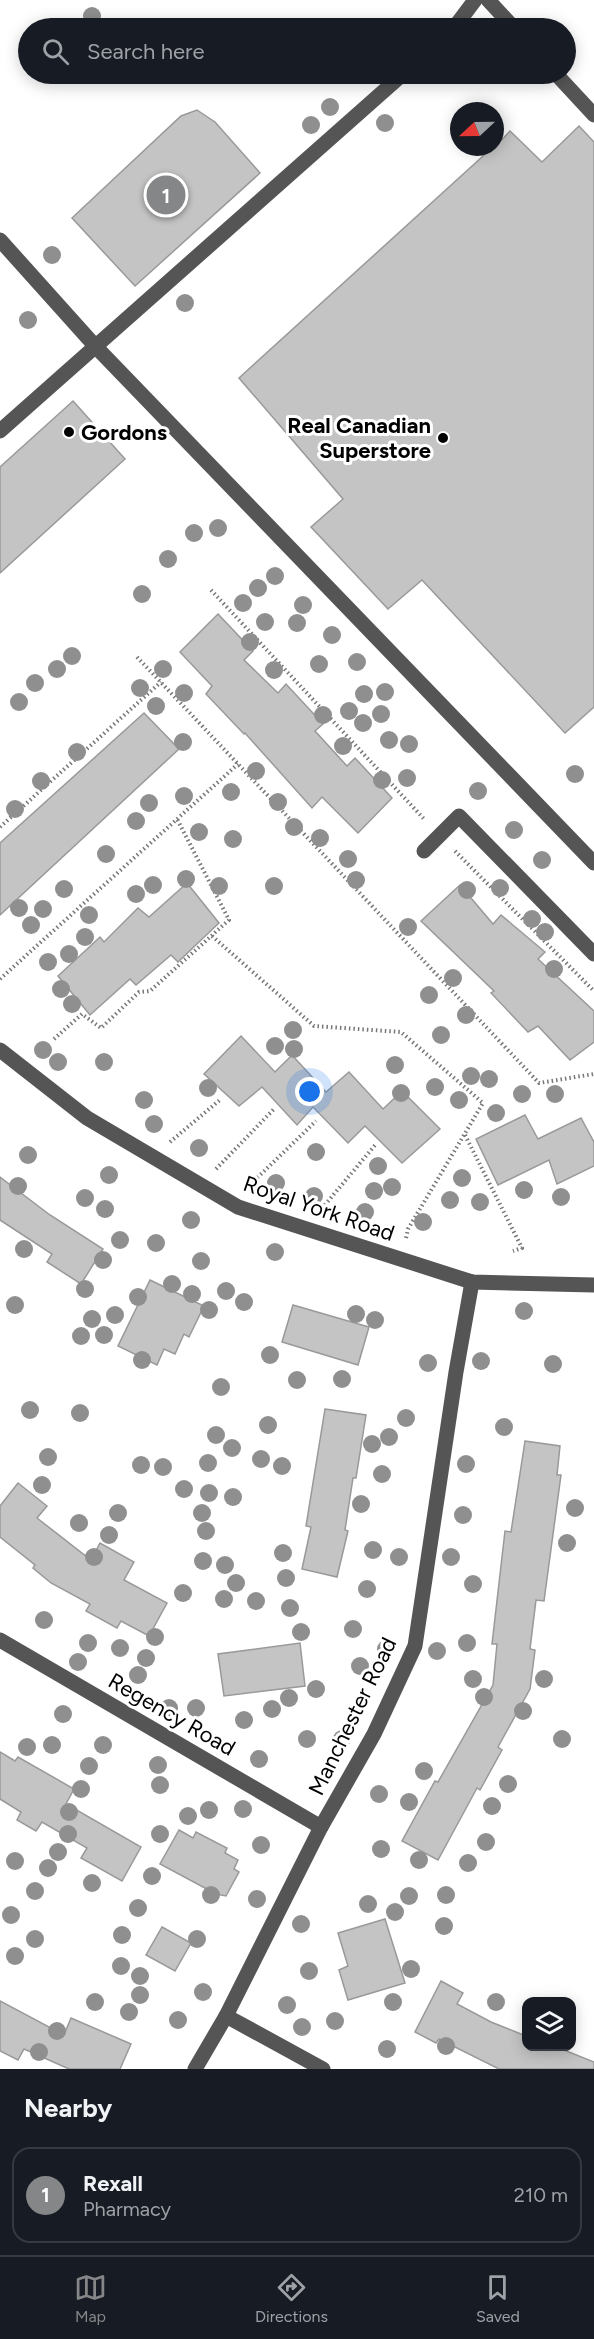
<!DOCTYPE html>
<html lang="en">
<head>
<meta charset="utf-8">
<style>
  body { margin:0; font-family:Figtree,sans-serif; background:#242831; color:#f1f3f6 }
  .controls { position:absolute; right:18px; bottom:18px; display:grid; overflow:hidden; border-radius:12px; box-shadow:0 3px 15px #0003 }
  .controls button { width:54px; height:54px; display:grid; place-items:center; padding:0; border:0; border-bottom:2px solid #363941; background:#171b24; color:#f1f3f6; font:30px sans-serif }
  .compass { position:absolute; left:450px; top:102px; width:54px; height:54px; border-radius:50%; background:#171b24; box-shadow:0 3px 15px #0003; rotate:248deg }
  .you { position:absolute; left:310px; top:1092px; width:21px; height:21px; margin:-15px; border:4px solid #fff; border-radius:50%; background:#1a73e8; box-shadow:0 0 0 9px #1a73e833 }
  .badge { display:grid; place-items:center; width:39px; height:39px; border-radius:50%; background:#858687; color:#fff; font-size:20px; font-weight:700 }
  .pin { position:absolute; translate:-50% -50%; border:3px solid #fff; box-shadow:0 2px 6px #0006 }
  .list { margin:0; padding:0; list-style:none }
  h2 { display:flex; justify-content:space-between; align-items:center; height:78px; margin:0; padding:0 24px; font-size:26px }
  h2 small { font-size:20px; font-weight:400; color:#9ea1a6 }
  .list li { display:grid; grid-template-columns:39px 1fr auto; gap:18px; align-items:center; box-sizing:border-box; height:96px; margin:0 12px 12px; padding:0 12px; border:2px solid #363941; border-radius:18px }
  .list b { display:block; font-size:22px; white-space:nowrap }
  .list p { margin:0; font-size:20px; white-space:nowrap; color:#9ea1a6 }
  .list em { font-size:20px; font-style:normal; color:#9ea1a6 }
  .icon { flex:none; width:33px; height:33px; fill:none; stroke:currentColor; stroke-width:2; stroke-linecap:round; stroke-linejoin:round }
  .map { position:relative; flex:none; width:594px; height:2069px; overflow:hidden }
  .search { position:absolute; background:#171b24; box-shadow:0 3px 15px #0003; left:18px; right:18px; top:18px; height:66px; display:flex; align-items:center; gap:15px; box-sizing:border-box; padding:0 21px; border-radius:33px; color:#9ea1a6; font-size:22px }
  .sheet { height:186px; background:#171b24 }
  nav { display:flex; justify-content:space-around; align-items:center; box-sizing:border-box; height:84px; border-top:2px solid #363941; background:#171b24; font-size:16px; color:#9ea1a6 }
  nav a { display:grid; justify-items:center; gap:3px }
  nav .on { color:#858687 }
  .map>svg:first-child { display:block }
  .building { fill:#c4c4c4; stroke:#999; stroke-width:1.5 }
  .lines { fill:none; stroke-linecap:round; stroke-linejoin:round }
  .path { stroke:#777; stroke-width:4; stroke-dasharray:1.5 3; stroke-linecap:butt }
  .minor { stroke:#555; stroke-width:15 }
  .tree { fill:#8f8f8f }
  .poi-dot { fill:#000; stroke:#fff; stroke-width:2 }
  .labels { text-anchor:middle; stroke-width:6; stroke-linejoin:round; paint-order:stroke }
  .poi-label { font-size:22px; font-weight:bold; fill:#000; stroke:#fff; text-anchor:end }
  .street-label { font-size:22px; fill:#000; stroke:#fff }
</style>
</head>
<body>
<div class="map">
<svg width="594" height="2069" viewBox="0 0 594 2069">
  <rect width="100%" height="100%" fill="#fff"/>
  <!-- building -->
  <g class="building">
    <path d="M 197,110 L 215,122 L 260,173 L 135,286 L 72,218 L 181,116 Z"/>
    <path d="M 579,126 L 594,142 L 594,707 L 565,733 L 422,580 L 388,609 L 311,527 L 343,499 L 239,378 L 493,147 L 495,147 L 510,131 L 542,162 Z"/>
    <path d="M 73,401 L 125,459 L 0,573 L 0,467 Z"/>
    <path d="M 218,614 L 253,651 L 244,660 L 278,693 L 286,684 L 323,724 L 315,731 L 347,766 L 355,758 L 392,798 L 358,833 L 322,797 L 312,808 L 245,733 L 244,734 L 206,694 L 212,686 L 180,652 Z"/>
    <path d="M 144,713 L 179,749 L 0,915 L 0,843 Z"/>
    <path d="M 187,883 L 219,923 L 178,962 L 171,955 L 136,985 L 130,979 L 90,1015 L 58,976 L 100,937 L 104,942 L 138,908 L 149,917 Z"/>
    <path d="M 460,885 L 493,924 L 501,915 L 545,952 L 538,959 L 594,1011 L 594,1042 L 570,1060 L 538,1026 L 528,1032 L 491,993 L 494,991 L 421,921 Z"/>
    <path d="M 241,1036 L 275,1072 L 292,1055 L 326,1092 L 349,1072 L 383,1109 L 402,1091 L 440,1129 L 402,1163 L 365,1126 L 348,1143 L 313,1107 L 297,1125 L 262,1087 L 239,1106 L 204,1074 Z"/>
    <path d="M 525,1115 L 538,1139 L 581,1118 L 594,1142 L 594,1166 L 557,1184 L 549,1160 L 498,1185 L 476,1139 Z"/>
    <path d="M 0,1177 L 50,1215 L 103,1249 L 81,1284 L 47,1262 L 52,1254 L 0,1220 Z"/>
    <path d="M 150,1280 L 204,1306 L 189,1337 L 184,1334 L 175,1354 L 164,1349 L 157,1365 L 118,1346 Z"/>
    <path d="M 293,1305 L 369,1327 L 358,1365 L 282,1342 Z"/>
    <path d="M 325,1409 L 366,1415 L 356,1478 L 353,1478 L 345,1530 L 348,1531 L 337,1577 L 302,1569 L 311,1527 L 306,1526 Z"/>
    <path d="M 525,1441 L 560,1446 L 557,1475 L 561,1475 L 544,1601 L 536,1600 L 530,1649 L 535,1650 L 530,1689 L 498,1747 L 502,1750 L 480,1790 L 477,1788 L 438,1860 L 402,1841 L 435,1781 L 438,1782 L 493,1685 L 497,1644 L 492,1644 L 505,1531 L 511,1532 Z"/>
    <path d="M 18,1483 L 47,1506 L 37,1518 L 91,1560 L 100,1543 L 134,1562 L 124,1580 L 167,1603 L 149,1636 L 121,1621 L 117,1628 L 86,1611 L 90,1604 L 51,1583 L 33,1568 L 35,1565 L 0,1537 L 0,1506 Z"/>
    <path d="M 300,1643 L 305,1686 L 224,1696 L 218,1654 Z"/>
    <path d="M 0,1752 L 15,1761 L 18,1757 L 74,1789 L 66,1804 L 141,1847 L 122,1881 L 81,1858 L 87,1848 L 42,1822 L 36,1831 L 17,1820 L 21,1812 L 0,1799 Z"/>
    <path d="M 179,1830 L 193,1838 L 196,1832 L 227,1848 L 225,1853 L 238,1860 L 234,1869 L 239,1872 L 226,1896 L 216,1894 L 160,1864 Z"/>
    <path d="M 385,1919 L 405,1983 L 348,2000 L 339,1970 L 348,1966 L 338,1933 Z"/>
    <path d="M 162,1927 L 191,1943 L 175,1971 L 146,1955 Z"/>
    <path d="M 441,1981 L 463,1993 L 457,2004 L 491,2022 L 526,2036 L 526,2046 L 554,2046 L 594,2062 L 594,2069 L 499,2069 L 439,2039 L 436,2043 L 415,2032 Z"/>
    <path d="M 0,2001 L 64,2035 L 71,2018 L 131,2044 L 120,2069 L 69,2069 L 24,2049 L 18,2060 L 0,2051 Z"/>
  </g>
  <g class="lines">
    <!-- path -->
    <g class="path">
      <path d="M 211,590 L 425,820"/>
      <path d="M 137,657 L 539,1083 L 594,1074"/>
      <path d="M 0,827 L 161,682"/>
      <path d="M 455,851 L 594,991"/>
      <path d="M 212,936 L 314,1026 L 401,1032 L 483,1103 L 408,1229 L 406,1238"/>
      <path d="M 0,979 L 238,764"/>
      <path d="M 54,1039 L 82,1014 L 101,1028 L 139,992 L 150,991 L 229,920 L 177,819"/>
      <path d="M 465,1135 L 522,1248 L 513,1251"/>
      <path d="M 170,1142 L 221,1099"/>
      <path d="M 216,1169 L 274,1109"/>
      <path d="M 250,1189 L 257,1178 L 316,1121"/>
      <path d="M 319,1212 L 376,1144"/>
    </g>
    <!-- minor -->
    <g class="minor">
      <path d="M 488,0 L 514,28"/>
      <path d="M 454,28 L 475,0"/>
      <path d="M 556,74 L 594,115"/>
      <path d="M 0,240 L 96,347 L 594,863"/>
      <path d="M 0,431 L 403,74"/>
      <path d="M 424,851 L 459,816 L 594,954"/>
      <path d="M 0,1050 L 87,1118 L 238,1207 L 472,1282 L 594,1285"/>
      <path d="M 0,1640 L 321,1827"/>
      <path d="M 226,2016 L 323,2069"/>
      <path d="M 195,2069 L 226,2016 L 321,1827 L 374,1734 L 415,1646 L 456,1372 L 472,1282"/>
    </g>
  </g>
  <!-- trees -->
  <g class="tree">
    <circle cx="92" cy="16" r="9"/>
    <circle cx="330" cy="107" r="9"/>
    <circle cx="385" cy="123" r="9"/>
    <circle cx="311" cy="125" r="9"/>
    <circle cx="52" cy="255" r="9"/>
    <circle cx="185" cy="303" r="9"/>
    <circle cx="28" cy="320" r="9"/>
    <circle cx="218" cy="528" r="9"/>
    <circle cx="194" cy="533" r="9"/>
    <circle cx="168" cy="559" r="9"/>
    <circle cx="275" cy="576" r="9"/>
    <circle cx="258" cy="588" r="9"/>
    <circle cx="142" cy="594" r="9"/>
    <circle cx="243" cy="603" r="9"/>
    <circle cx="303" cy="605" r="9"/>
    <circle cx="265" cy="622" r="9"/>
    <circle cx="297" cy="623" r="9"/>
    <circle cx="332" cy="635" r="9"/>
    <circle cx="250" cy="642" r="9"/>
    <circle cx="72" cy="656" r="9"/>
    <circle cx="357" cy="662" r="9"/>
    <circle cx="319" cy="664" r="9"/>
    <circle cx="57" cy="669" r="9"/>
    <circle cx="163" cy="669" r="9"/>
    <circle cx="274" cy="670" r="9"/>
    <circle cx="35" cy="683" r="9"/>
    <circle cx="140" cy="688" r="9"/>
    <circle cx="385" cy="692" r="9"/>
    <circle cx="184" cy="693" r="9"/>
    <circle cx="364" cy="694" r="9"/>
    <circle cx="19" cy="702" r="9"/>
    <circle cx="156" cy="706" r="9"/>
    <circle cx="349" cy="711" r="9"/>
    <circle cx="381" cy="714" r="9"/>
    <circle cx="323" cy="715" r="9"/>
    <circle cx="363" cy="723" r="9"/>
    <circle cx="389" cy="740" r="9"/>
    <circle cx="183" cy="742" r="9"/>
    <circle cx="409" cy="744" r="9"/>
    <circle cx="343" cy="746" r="9"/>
    <circle cx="77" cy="752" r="9"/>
    <circle cx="256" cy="771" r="9"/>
    <circle cx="575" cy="774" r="9"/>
    <circle cx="407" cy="778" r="9"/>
    <circle cx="382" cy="780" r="9"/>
    <circle cx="41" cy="781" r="9"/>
    <circle cx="478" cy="791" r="9"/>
    <circle cx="231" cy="792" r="9"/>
    <circle cx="184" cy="796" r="9"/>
    <circle cx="278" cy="802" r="9"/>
    <circle cx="149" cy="803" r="9"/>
    <circle cx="15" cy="809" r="9"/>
    <circle cx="136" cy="821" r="9"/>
    <circle cx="294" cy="827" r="9"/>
    <circle cx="514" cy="830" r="9"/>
    <circle cx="199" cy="832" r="9"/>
    <circle cx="320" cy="838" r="9"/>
    <circle cx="233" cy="839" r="9"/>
    <circle cx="106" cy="854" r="9"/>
    <circle cx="348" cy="859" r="9"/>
    <circle cx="542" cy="860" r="9"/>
    <circle cx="186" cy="879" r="9"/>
    <circle cx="356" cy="880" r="9"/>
    <circle cx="153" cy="885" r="9"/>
    <circle cx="219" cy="886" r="9"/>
    <circle cx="274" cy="886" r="9"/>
    <circle cx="500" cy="888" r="9"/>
    <circle cx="64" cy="889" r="9"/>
    <circle cx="467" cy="890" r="9"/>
    <circle cx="136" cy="894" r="9"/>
    <circle cx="19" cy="908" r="9"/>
    <circle cx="43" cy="909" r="9"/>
    <circle cx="89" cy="915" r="9"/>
    <circle cx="532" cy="919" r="9"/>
    <circle cx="31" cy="925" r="9"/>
    <circle cx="408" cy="927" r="9"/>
    <circle cx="545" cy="932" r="9"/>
    <circle cx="85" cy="937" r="9"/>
    <circle cx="69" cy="954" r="9"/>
    <circle cx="48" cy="962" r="9"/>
    <circle cx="554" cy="969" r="9"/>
    <circle cx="453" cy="978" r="9"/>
    <circle cx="61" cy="989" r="9"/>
    <circle cx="429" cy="995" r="9"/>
    <circle cx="72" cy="1004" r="9"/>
    <circle cx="466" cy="1015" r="9"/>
    <circle cx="293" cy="1030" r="9"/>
    <circle cx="441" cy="1035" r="9"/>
    <circle cx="275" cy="1046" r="9"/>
    <circle cx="294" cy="1049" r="9"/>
    <circle cx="43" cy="1050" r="9"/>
    <circle cx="58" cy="1062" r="9"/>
    <circle cx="104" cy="1062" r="9"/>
    <circle cx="395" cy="1065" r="9"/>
    <circle cx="471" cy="1076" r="9"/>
    <circle cx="489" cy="1079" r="9"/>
    <circle cx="435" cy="1087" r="9"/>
    <circle cx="208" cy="1088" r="9"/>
    <circle cx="401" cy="1093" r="9"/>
    <circle cx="522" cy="1094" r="9"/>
    <circle cx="555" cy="1094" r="9"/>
    <circle cx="144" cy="1100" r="9"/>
    <circle cx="459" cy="1100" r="9"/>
    <circle cx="496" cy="1113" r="9"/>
    <circle cx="154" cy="1124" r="9"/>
    <circle cx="199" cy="1148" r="9"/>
    <circle cx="316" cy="1152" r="9"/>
    <circle cx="28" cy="1155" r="9"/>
    <circle cx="378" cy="1166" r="9"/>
    <circle cx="109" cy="1175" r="9"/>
    <circle cx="462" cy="1178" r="9"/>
    <circle cx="276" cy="1183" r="9"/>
    <circle cx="18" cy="1186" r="9"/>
    <circle cx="392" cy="1187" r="9"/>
    <circle cx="524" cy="1190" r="9"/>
    <circle cx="374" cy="1191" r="9"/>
    <circle cx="314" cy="1196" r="9"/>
    <circle cx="561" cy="1197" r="9"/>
    <circle cx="85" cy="1198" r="9"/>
    <circle cx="450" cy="1200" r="9"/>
    <circle cx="480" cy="1202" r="9"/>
    <circle cx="105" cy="1209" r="9"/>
    <circle cx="365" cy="1212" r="9"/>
    <circle cx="191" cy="1220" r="9"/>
    <circle cx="423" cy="1222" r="9"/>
    <circle cx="120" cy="1240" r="9"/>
    <circle cx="156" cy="1243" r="9"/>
    <circle cx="24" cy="1249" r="9"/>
    <circle cx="275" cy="1252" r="9"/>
    <circle cx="103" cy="1260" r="9"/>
    <circle cx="201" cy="1261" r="9"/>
    <circle cx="172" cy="1284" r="9"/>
    <circle cx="85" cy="1289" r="9"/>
    <circle cx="226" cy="1291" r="9"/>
    <circle cx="192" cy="1294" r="9"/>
    <circle cx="138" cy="1297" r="9"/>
    <circle cx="244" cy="1302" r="9"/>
    <circle cx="15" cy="1305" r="9"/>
    <circle cx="209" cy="1310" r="9"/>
    <circle cx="524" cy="1311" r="9"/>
    <circle cx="356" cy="1314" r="9"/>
    <circle cx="115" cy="1315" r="9"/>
    <circle cx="92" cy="1319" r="9"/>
    <circle cx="375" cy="1320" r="9"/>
    <circle cx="104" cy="1335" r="9"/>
    <circle cx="81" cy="1336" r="9"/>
    <circle cx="270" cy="1355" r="9"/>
    <circle cx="142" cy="1360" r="9"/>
    <circle cx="481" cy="1361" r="9"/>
    <circle cx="428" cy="1363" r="9"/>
    <circle cx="553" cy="1364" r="9"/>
    <circle cx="342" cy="1379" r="9"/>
    <circle cx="297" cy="1380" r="9"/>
    <circle cx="221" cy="1387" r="9"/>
    <circle cx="30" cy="1410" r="9"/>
    <circle cx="80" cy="1413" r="9"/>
    <circle cx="406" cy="1418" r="9"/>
    <circle cx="268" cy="1425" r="9"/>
    <circle cx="504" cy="1427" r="9"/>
    <circle cx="216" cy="1435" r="9"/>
    <circle cx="389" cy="1437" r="9"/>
    <circle cx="372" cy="1444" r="9"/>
    <circle cx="232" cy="1448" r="9"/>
    <circle cx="48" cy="1457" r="9"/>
    <circle cx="261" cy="1459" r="9"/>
    <circle cx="208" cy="1463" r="9"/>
    <circle cx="466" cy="1464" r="9"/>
    <circle cx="141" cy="1465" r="9"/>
    <circle cx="282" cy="1466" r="9"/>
    <circle cx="163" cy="1467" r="9"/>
    <circle cx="382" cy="1474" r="9"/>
    <circle cx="42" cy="1485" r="9"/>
    <circle cx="184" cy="1489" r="9"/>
    <circle cx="209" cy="1493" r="9"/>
    <circle cx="233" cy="1497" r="9"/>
    <circle cx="361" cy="1504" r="9"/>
    <circle cx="575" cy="1508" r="9"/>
    <circle cx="118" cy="1513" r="9"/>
    <circle cx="202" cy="1513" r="9"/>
    <circle cx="463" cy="1515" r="9"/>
    <circle cx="79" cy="1523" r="9"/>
    <circle cx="206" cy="1531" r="9"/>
    <circle cx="109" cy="1535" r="9"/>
    <circle cx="567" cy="1543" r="9"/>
    <circle cx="373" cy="1550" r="9"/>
    <circle cx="283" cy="1553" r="9"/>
    <circle cx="94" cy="1557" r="9"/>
    <circle cx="399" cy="1557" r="9"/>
    <circle cx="451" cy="1557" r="9"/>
    <circle cx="203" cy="1561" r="9"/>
    <circle cx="225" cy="1565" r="9"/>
    <circle cx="286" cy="1578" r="9"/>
    <circle cx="236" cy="1583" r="9"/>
    <circle cx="473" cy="1584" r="9"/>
    <circle cx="367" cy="1589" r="9"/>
    <circle cx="183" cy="1593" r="9"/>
    <circle cx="224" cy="1599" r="9"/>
    <circle cx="256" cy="1601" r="9"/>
    <circle cx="290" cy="1608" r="9"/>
    <circle cx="44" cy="1620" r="9"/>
    <circle cx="353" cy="1629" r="9"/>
    <circle cx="301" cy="1632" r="9"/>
    <circle cx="155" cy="1637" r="9"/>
    <circle cx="88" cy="1643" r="9"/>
    <circle cx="467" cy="1643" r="9"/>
    <circle cx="120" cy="1648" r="9"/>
    <circle cx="386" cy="1649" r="9"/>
    <circle cx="437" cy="1651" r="9"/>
    <circle cx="146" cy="1658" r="9"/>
    <circle cx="78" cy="1662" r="9"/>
    <circle cx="360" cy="1666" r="9"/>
    <circle cx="138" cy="1675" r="9"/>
    <circle cx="473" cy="1679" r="9"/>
    <circle cx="544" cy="1679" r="9"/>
    <circle cx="316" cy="1689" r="9"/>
    <circle cx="484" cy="1697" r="9"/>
    <circle cx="289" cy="1698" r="9"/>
    <circle cx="169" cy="1708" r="9"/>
    <circle cx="196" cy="1708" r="9"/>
    <circle cx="272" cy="1709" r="9"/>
    <circle cx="523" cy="1711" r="9"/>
    <circle cx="63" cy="1714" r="9"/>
    <circle cx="244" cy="1720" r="9"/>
    <circle cx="307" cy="1739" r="9"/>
    <circle cx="342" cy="1739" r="9"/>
    <circle cx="562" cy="1739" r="9"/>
    <circle cx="52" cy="1745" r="9"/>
    <circle cx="103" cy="1745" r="9"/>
    <circle cx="27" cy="1747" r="9"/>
    <circle cx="259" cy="1759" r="9"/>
    <circle cx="158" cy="1765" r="9"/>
    <circle cx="89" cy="1766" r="9"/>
    <circle cx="424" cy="1771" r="9"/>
    <circle cx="508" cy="1784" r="9"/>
    <circle cx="160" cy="1785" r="9"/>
    <circle cx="81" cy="1789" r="9"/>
    <circle cx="379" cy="1794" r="9"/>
    <circle cx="409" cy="1802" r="9"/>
    <circle cx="492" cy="1806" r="9"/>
    <circle cx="243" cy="1809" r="9"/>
    <circle cx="209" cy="1810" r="9"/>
    <circle cx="69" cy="1812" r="9"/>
    <circle cx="188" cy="1816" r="9"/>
    <circle cx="68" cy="1834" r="9"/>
    <circle cx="160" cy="1834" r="9"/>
    <circle cx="486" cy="1842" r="9"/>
    <circle cx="261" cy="1845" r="9"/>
    <circle cx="381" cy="1849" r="9"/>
    <circle cx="58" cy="1852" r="9"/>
    <circle cx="419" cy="1860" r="9"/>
    <circle cx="15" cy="1861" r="9"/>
    <circle cx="468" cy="1863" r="9"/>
    <circle cx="48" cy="1868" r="9"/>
    <circle cx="152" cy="1876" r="9"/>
    <circle cx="92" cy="1883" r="9"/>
    <circle cx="35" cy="1891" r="9"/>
    <circle cx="211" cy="1895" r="9"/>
    <circle cx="446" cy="1895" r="9"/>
    <circle cx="409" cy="1896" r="9"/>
    <circle cx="257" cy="1899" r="9"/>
    <circle cx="368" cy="1904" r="9"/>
    <circle cx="138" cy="1908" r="9"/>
    <circle cx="395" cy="1912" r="9"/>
    <circle cx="11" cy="1915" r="9"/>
    <circle cx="301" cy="1924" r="9"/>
    <circle cx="444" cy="1926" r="9"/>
    <circle cx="122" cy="1935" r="9"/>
    <circle cx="35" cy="1939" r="9"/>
    <circle cx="197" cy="1939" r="9"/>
    <circle cx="15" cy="1956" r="9"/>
    <circle cx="121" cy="1966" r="9"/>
    <circle cx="411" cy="1969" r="9"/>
    <circle cx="309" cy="1971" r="9"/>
    <circle cx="140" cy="1976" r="9"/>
    <circle cx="203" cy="1992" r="9"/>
    <circle cx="140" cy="1995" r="9"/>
    <circle cx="95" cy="2002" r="9"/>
    <circle cx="393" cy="2002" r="9"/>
    <circle cx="496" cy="2002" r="9"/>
    <circle cx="287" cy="2005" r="9"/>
    <circle cx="129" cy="2012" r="9"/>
    <circle cx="178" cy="2020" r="9"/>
    <circle cx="335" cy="2021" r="9"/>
    <circle cx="302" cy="2027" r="9"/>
    <circle cx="57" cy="2031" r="9"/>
    <circle cx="446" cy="2046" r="9"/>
    <circle cx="387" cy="2049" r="9"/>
    <circle cx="39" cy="2052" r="9"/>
  </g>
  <!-- markers -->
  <g class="poi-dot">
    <circle cx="69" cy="432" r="6"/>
    <circle cx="443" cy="438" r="6"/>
  </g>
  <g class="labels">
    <!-- poi labels -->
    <g class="poi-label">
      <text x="431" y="433">Real Canadian<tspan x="431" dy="25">Superstore</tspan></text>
      <text x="81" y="440" text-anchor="start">Gordons</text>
    </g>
    <!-- street labels -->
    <g class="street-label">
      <text transform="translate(319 1208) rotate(19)" y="8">Royal York Road</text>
      <text transform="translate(172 1714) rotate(30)" y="8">Regency Road</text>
      <text transform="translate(352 1716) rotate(-64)" y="8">Manchester Road</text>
    </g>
  </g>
</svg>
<div class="controls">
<button><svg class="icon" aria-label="layers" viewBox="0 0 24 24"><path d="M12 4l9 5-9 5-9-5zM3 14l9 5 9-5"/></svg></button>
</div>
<svg class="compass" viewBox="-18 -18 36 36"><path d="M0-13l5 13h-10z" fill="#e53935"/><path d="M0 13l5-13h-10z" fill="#9ea1a6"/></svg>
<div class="you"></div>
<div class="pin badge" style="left:166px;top:195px">1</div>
<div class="search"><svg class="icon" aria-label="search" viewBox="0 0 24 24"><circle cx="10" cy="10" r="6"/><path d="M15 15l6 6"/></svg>Search here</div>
</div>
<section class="sheet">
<h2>Nearby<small></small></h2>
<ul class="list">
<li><span class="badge">1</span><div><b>Rexall</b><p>Pharmacy</p></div><em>210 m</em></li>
</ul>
</section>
<nav>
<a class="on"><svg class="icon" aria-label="map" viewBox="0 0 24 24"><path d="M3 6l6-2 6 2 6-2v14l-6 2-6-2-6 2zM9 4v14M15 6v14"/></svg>Map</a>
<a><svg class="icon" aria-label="directions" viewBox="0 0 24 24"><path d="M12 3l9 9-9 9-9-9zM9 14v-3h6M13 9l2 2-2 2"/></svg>Directions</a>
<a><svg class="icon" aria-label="saved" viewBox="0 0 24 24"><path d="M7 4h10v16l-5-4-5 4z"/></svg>Saved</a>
</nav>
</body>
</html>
